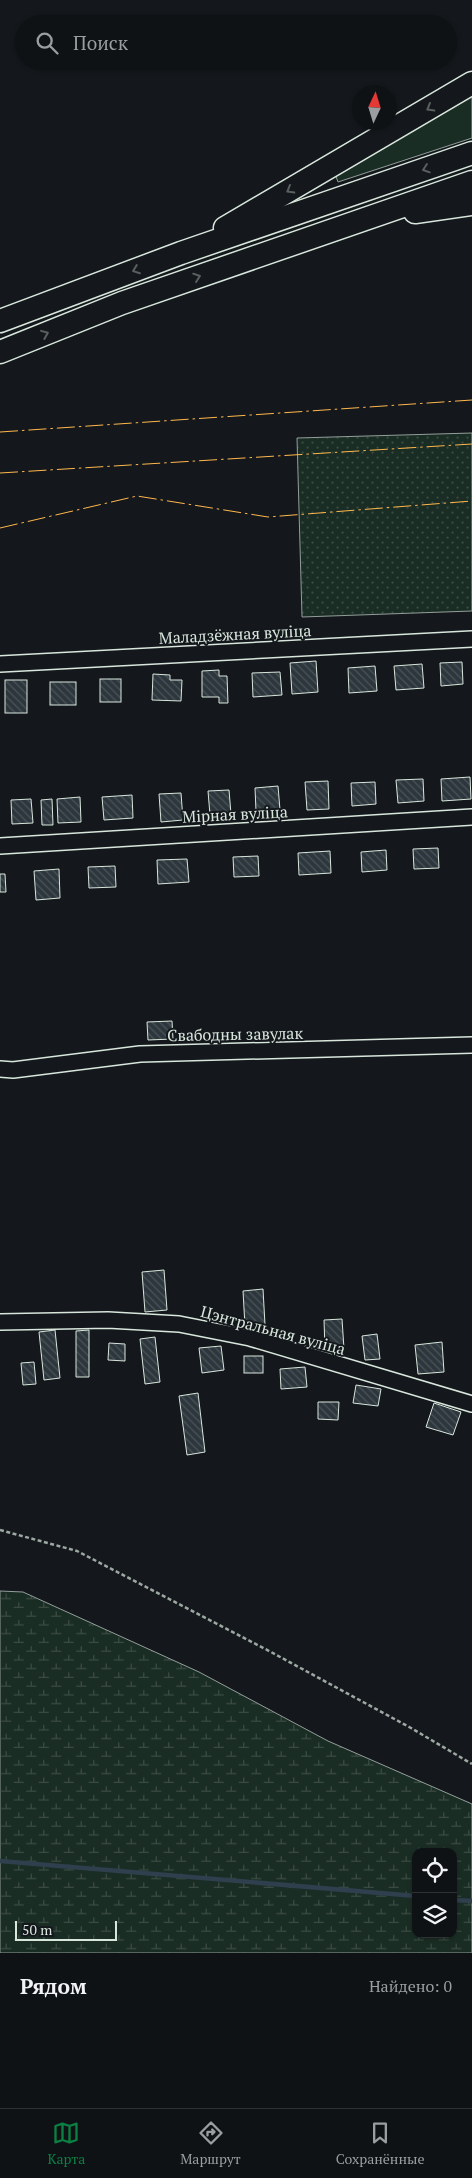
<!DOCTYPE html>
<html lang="ru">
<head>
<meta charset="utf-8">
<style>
  body { margin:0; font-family:"PT Serif",serif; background:#181b1e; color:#f1f3f6 }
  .controls { position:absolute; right:15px; bottom:15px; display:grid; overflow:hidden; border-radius:10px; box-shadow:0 1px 4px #0004 }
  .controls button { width:45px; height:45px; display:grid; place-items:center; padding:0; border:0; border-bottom:1px solid #2f3234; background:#0f1215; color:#f1f3f6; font:25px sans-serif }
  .compass { position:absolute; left:352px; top:85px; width:45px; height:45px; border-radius:50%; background:#0f1215; box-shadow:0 1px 4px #0004; rotate:4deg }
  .scale { position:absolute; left:15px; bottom:12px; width:102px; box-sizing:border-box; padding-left:5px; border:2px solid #d8e6dc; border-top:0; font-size:14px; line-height:18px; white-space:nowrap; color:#d8e6dc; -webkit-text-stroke:4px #14181c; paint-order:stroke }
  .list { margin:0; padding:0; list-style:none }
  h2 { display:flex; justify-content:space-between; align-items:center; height:65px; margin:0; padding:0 20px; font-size:21px }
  h2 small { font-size:16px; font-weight:400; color:#9b9ea0 }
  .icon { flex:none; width:28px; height:28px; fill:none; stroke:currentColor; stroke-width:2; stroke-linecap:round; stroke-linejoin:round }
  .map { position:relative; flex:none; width:472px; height:1953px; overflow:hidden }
  .search { position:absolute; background:#0f1215; box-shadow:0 1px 4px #0004; left:15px; right:15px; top:15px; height:55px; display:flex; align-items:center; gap:12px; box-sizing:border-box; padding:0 18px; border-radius:28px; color:#9b9ea0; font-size:19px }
  .sheet { height:155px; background:#0f1215 }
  nav { display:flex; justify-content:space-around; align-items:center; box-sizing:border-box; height:70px; border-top:1px solid #2f3234; background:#0f1215; font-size:14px; color:#9b9ea0 }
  nav a { display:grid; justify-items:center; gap:2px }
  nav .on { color:#0b8043 }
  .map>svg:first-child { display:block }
  .grass { fill:#1a2d24; stroke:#939e99 }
  .wetland { fill:url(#wetland-marsh); stroke:#939e99; fill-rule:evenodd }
  .garden { fill:url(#garden-dots); stroke:#939e99 }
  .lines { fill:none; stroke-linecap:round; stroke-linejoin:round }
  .stream { stroke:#2f3f4d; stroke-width:4.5 }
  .building { fill:url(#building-back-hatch); stroke:#d8e6dc }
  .minor-casing { stroke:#d8e6dc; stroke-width:18 }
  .highway-casing { stroke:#d8e6dc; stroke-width:25 }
  .path { stroke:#9da8a2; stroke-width:2.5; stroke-dasharray:4 2.5; stroke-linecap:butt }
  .minor { stroke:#14181c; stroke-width:15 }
  .highway { stroke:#14181c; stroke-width:22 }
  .power { stroke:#ffb74d; stroke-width:1; stroke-dasharray:18 4 2.5 4; stroke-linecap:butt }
  .oneway { stroke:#59605f }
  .labels { text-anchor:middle; stroke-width:4; stroke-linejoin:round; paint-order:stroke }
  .street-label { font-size:16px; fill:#d8e6dc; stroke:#14181c }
</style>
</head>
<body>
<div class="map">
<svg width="472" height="1953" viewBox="0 0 472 1953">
  <defs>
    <pattern id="wetland-marsh" width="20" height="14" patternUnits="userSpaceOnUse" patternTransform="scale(1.25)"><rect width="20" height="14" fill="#1a2d24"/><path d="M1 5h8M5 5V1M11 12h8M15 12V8" fill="none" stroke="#3b4b43"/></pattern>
    <pattern id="garden-dots" width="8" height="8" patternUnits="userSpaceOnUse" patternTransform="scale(1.25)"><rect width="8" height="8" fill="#1a2d24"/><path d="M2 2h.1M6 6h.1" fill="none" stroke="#3b4b43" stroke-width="1.8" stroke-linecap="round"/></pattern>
    <pattern id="building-back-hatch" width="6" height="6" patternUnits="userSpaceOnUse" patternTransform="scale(1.25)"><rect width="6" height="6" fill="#2c363c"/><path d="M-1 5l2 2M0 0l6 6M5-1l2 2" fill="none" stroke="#4a5358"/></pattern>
  </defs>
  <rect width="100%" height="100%" fill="#14181c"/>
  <!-- grass -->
  <path class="grass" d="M 472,95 L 472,138 L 338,182 L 334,171 Z"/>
  <!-- wetland -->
  <path class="wetland" d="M 0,1591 L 23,1592 L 199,1672 L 328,1741 L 472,1804 L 472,1953 L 0,1953 ZM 416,1852 L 453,1852 L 453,1934 L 416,1934 Z"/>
  <!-- garden -->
  <path class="garden" d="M 472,433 L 472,611 L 302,617 L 297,438 Z"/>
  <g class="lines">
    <!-- stream -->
    <g class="stream">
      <path d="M 0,1861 L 416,1896"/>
      <path d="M 453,1900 L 472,1901"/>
    </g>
  </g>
  <!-- building -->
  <g class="building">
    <path d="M 316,661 L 318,692 L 292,694 L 290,663 Z"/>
    <path d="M 462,662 L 463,684 L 441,686 L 440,663 Z"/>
    <path d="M 422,664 L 424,688 L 396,690 L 394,666 Z"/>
    <path d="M 375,666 L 377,691 L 349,693 L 348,668 Z"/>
    <path d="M 219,670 L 219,676 L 227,676 L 228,703 L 219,703 L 219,697 L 202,697 L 202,671 Z"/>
    <path d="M 280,672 L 282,695 L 253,697 L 252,673 Z"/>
    <path d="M 153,674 L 170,675 L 170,680 L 182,680 L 181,701 L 152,700 Z"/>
    <rect x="100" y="679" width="21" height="23"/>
    <rect x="5" y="680" width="22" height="33"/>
    <rect x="50" y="682" width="26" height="23"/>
    <path d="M 470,777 L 471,799 L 442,801 L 441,779 Z"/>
    <path d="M 423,779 L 424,801 L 398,803 L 396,780 Z"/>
    <path d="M 328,781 L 329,809 L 307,810 L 305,782 Z"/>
    <path d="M 375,782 L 376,804 L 352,806 L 351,783 Z"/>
    <path d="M 278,786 L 280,810 L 256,811 L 255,788 Z"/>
    <path d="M 229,790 L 231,814 L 210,815 L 208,791 Z"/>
    <path d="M 181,793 L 183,820 L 161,822 L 159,794 Z"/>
    <path d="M 132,795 L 133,818 L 104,820 L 102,797 Z"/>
    <path d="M 80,797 L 81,822 L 58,823 L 57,799 Z"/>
    <path d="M 31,799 L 33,823 L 12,824 L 11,800 Z"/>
    <path d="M 52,799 L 53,825 L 42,825 L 41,800 Z"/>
    <path d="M 438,848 L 439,868 L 414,869 L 413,849 Z"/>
    <path d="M 386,850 L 387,870 L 362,872 L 361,852 Z"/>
    <path d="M 330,851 L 331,873 L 299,875 L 298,853 Z"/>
    <path d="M 258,856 L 259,876 L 234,877 L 233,857 Z"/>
    <path d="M 187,859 L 189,882 L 158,884 L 157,860 Z"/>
    <path d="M 115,866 L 116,887 L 89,888 L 88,867 Z"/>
    <path d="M 59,869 L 60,898 L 36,900 L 34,871 Z"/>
    <path d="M 0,874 L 5,874 L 6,892 L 0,892 Z"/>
    <path d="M 172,1021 L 173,1039 L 148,1040 L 147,1022 Z"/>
    <path d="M 164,1270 L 167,1310 L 145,1312 L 142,1272 Z"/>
    <path d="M 263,1289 L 265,1325 L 245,1326 L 243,1291 Z"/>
    <path d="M 342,1319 L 344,1349 L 325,1350 L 324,1320 Z"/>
    <path d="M 55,1330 L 60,1378 L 44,1380 L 39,1332 Z"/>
    <path d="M 89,1330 L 89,1377 L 76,1377 L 76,1331 Z"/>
    <path d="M 377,1334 L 380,1359 L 365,1360 L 362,1336 Z"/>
    <path d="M 155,1337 L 160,1382 L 145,1384 L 140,1339 Z"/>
    <path d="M 442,1342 L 444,1372 L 418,1374 L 415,1345 Z"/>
    <path d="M 109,1343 L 125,1344 L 125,1361 L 108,1360 Z"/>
    <path d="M 221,1346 L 224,1370 L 202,1373 L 199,1348 Z"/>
    <rect x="244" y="1356" width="19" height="17"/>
    <path d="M 34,1362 L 36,1384 L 23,1385 L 21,1363 Z"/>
    <path d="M 305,1367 L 307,1387 L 281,1389 L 280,1369 Z"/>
    <path d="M 356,1385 L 381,1389 L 378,1406 L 353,1403 Z"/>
    <path d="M 198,1393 L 205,1452 L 187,1455 L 179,1396 Z"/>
    <path d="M 318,1402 L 339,1402 L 338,1420 L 318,1419 Z"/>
    <path d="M 434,1403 L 461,1412 L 453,1435 L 426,1427 Z"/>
  </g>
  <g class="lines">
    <!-- minor casing -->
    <g class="minor-casing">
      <g id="minor">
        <path d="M 0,664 L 472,639"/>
        <path d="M 0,846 L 472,817"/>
        <path d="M 0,1069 L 13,1070 L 140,1054 L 472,1045"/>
        <path d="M 0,1322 L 108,1320 L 179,1324 L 250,1338 L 472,1404"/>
      </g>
    </g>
    <!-- highway casing -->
    <g class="highway-casing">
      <g id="highway">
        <path d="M 415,212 L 472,204"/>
        <path d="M 225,228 L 472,83"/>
        <path d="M 0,321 L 181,253 L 472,153"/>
        <path d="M 0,352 L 122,303 L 472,182"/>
      </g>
    </g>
    <!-- path -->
    <path class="path" d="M 0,1530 L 77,1551 L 271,1652 L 411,1728 L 472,1764"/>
    <!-- minor -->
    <use href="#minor" class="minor"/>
    <!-- highway -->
    <use href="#highway" class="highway"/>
    <!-- power -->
    <g class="power">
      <path d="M 0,432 L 472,400"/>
      <path d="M 0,473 L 472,444"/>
      <path d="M 0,528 L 137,496 L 268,517 L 472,501"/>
    </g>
  </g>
  <!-- one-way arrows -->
  <defs><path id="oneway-chevron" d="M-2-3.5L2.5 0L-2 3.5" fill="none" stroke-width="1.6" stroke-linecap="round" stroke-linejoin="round" transform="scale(1.25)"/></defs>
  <g class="oneway">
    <use href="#oneway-chevron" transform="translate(430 108) rotate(150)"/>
    <use href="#oneway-chevron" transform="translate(426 169) rotate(161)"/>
    <use href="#oneway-chevron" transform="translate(290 190) rotate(150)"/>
    <use href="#oneway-chevron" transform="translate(136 270) rotate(159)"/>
    <use href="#oneway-chevron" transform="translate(197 277) rotate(-19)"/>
    <use href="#oneway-chevron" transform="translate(45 334) rotate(-22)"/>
  </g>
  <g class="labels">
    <!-- street labels -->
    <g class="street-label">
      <text transform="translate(235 634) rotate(-3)" y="6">Маладзёжная вуліца</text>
      <text transform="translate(235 814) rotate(-3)" y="6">Мірная вуліца</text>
      <text transform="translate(235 1034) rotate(-1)" y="6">Свабодны завулак</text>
      <text transform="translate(273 1330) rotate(15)" y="6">Цэнтральная вуліца</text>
    </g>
  </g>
</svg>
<div class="controls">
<button><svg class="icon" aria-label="locate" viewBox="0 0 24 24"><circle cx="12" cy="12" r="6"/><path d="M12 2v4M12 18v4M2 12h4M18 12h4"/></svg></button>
<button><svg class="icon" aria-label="layers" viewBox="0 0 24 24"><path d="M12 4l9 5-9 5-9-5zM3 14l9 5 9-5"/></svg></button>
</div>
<svg class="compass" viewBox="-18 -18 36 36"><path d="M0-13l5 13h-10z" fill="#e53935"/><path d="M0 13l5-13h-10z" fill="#9b9ea0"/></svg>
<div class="scale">50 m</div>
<div class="search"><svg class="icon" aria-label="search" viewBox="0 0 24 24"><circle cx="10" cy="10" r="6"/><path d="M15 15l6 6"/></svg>Поиск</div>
</div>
<section class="sheet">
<h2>Рядом<small>Найдено: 0</small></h2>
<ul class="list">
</ul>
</section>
<nav>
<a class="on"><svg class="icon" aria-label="map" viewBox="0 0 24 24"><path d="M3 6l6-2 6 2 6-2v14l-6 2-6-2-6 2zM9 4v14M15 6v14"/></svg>Карта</a>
<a><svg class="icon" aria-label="directions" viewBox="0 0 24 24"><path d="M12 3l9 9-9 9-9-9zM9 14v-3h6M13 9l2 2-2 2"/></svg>Маршрут</a>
<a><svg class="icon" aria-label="saved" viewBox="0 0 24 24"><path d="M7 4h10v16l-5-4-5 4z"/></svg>Сохранённые</a>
</nav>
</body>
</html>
